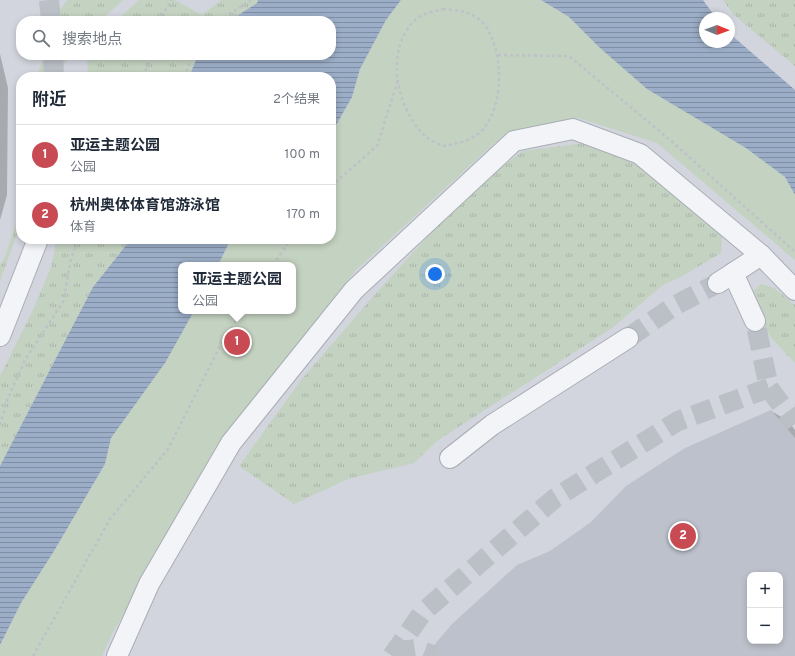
<!DOCTYPE html>
<html lang="zh">
<head>
<meta charset="utf-8">
<style>
  body { margin:0; font-family:Overpass,"Noto Sans SC",sans-serif; background:#f6f6f7; color:#1f2937 }
  .controls { position:absolute; right:12px; bottom:12px; display:grid; overflow:hidden; border-radius:8px; box-shadow:0 2px 6px #0003 }
  .controls button { width:36px; height:36px; display:grid; place-items:center; padding:0; border:0; border-bottom:1px solid #e0e1e3; background:#fff; color:#1f2937; font:20px sans-serif }
  .compass { position:absolute; left:699px; top:12px; width:36px; height:36px; border-radius:50%; background:#fff; box-shadow:0 2px 6px #0003; rotate:91deg }
  .you { position:absolute; left:435px; top:274px; width:14px; height:14px; margin:-10px; border:3px solid #fff; border-radius:50%; background:#1a73e8; box-shadow:0 0 0 6px #1a73e833 }
  .badge { display:grid; place-items:center; width:26px; height:26px; border-radius:50%; background:#c84a53; color:#fff; font-size:13px; font-weight:700 }
  .pin { position:absolute; translate:-50% -50%; border:2px solid #fff; box-shadow:0 1px 4px #0006 }
  .popup { position:absolute; left:178px; top:262px; width:118px; height:52px; box-sizing:border-box; display:grid; place-content:center; border-radius:8px; background:#fff; filter:drop-shadow(0 1px 3px #0005); font-size:13px; white-space:nowrap; color:#747a83 }
  .popup b { font-size:15px; color:#1f2937 }
  .popup::after { content:''; position:absolute; left:50%; top:100%; margin-left:-8px; border:8px solid transparent; border-top-color:#fff }
  .list { margin:0; padding:0; list-style:none }
  h2 { display:flex; justify-content:space-between; align-items:center; height:52px; margin:0; padding:0 16px; font-size:17px }
  h2 small { font-size:13px; font-weight:400; color:#747a83 }
  .list li { display:grid; grid-template-columns:26px 1fr auto; gap:12px; align-items:center; box-sizing:border-box; height:60px; padding:0 16px; border-top:1px solid #e0e1e3 }
  .list b { display:block; font-size:15px; white-space:nowrap }
  .list p { margin:0; font-size:13px; white-space:nowrap; color:#747a83 }
  .list em { font-size:13px; font-style:normal; color:#747a83 }
  .icon { flex:none; width:22px; height:22px; fill:none; stroke:currentColor; stroke-width:2; stroke-linecap:round; stroke-linejoin:round }
  .map { position:relative; flex:none; width:795px; height:656px; overflow:hidden }
  .search { position:absolute; background:#fff; box-shadow:0 2px 6px #0003; left:16px; top:16px; width:320px; height:44px; display:flex; align-items:center; gap:10px; box-sizing:border-box; padding:0 14px; border-radius:16px; color:#747a83; font-size:15px }
  .panel { position:absolute; background:#fff; box-shadow:0 2px 6px #0003; left:16px; top:72px; width:320px; height:172px; border-radius:16px }
  .map>svg:first-child { display:block }
  .built { fill:#d2d5dd; fill-rule:evenodd }
  .grass { fill:url(#grass-tufts) }
  .park { fill:#c4d2c1 }
  .water { fill:url(#water-rules) }
  .shadow { fill:#0003; fill-rule:evenodd }
  .building { fill:#bdc1cb; fill-rule:evenodd }
  .lines { fill:none; stroke-linecap:round; stroke-linejoin:round }
  .minor-tunnel { stroke:#bbbfc6; stroke-width:20; stroke-dasharray:20 10; stroke-linecap:butt }
  .minor-casing { stroke:#a9adb5; stroke-width:22 }
  .path { stroke:#bec1c7; stroke-width:2.5; stroke-dasharray:3 3; stroke-linecap:butt }
  .minor { stroke:#f2f4f7; stroke-width:20 }
</style>
</head>
<body>
<div class="map">
<svg width="795" height="656" viewBox="0 0 795 656">
  <defs>
    <pattern id="grass-tufts" width="24" height="20" patternUnits="userSpaceOnUse"><rect width="24" height="20" fill="#c4d2c1"/><path d="M3 7l-1-3M5 7V3M7 7l1-3M15 17l-1-3M17 17v-4M19 17l1-3" fill="none" stroke="#a8b5a7"/></pattern>
    <pattern id="water-rules" width="6" height="5" patternUnits="userSpaceOnUse"><rect width="6" height="5" fill="#9caec7"/><path d="M0 2.5h6" fill="none" stroke="#7f8ea3"/></pattern>
  </defs>
  <rect width="100%" height="100%" fill="#e0e3e8"/>
  <!-- built -->
  <path class="built" d="M 0,0 L 795,0 L 795,656 L 0,656 ZM 705,18 L 729,18 L 729,42 L 705,42 ZM 21,21 L 331,21 L 331,55 L 21,55 ZM 21,77 L 331,77 L 331,239 L 21,239 ZM 181,265 L 293,265 L 293,311 L 181,311 ZM 750,575 L 780,575 L 780,641 L 750,641 Z"/>
  <!-- grass -->
  <g class="grass">
    <path d="M 67,0 L 123,0 L 100,21 L 54,21 L 57,14 Z"/>
    <path d="M 139,0 L 175,0 L 202,15 L 221,0 L 258,0 L 257,3 L 229,21 L 116,21 Z"/>
    <path d="M 723,0 L 795,0 L 795,66 L 733,14 Z"/>
    <path d="M 44,55 L 71,55 L 55,77 L 37,77 Z"/>
    <path d="M 87,55 L 198,55 L 189,77 L 88,77 Z"/>
    <path d="M 585,143 L 631,160 L 722,234 L 721,253 L 681,277 L 663,285 L 612,328 L 437,441 L 414,463 L 348,479 L 294,504 L 239,466 L 301,380 L 370,300 L 468,192 L 523,151 Z"/>
    <path d="M 20,211 L 21,223 L 0,281 L 0,265 L 5,257 Z"/>
    <path d="M 57,239 L 131,239 L 93,287 L 0,466 L 0,376 L 33,310 L 51,267 Z"/>
    <path d="M 761,284 L 774,288 L 795,305 L 795,363 L 772,339 L 746,298 Z"/>
  </g>
  <!-- park -->
  <path class="park" d="M 401,0 L 541,0 L 569,17 L 599,47 L 746,148 L 785,177 L 795,195 L 795,260 L 657,143 L 578,118 L 501,137 L 355,271 L 230,428 L 112,634 L 102,656 L 0,656 L 0,645 L 21,603 L 54,551 L 105,464 L 111,438 L 164,363 L 194,311 L 293,311 L 293,265 L 218,265 L 231,239 L 331,239 L 331,131 L 335,127 L 352,97 L 360,69 L 386,20 Z"/>
  <!-- water -->
  <g class="water">
    <path d="M 258,0 L 401,0 L 386,20 L 360,69 L 352,97 L 335,127 L 331,131 L 331,77 L 189,77 L 198,55 L 331,55 L 331,21 L 229,21 L 257,3 Z"/>
    <path d="M 541,0 L 703,0 L 716,18 L 705,18 L 705,42 L 729,42 L 729,33 L 795,90 L 795,195 L 785,177 L 746,148 L 647,89 L 599,47 L 569,17 Z"/>
    <path d="M 131,239 L 231,239 L 218,265 L 181,265 L 181,311 L 194,311 L 165,363 L 111,438 L 105,464 L 54,551 L 21,603 L 0,645 L 0,466 L 93,287 Z"/>
  </g>
  <!-- shadow -->
  <g class="shadow">
    <path d="M 0,54 L 8,88 L 7,195 L 0,220 Z"/>
    <path d="M 771,411 L 787,420 L 795,430 L 795,656 L 427,656 L 550,552 ZM 750,575 L 780,575 L 780,641 L 750,641 Z"/>
  </g>
  <!-- building -->
  <path class="building" d="M 771,410 L 795,438 L 795,656 L 425,656 L 452,624 L 517,565 L 550,551 L 591,522 L 626,486 L 685,448 ZM 750,575 L 780,575 L 780,641 L 750,641 Z"/>
  <g class="lines">
    <!-- minor-tunnel -->
    <g class="minor-tunnel">
      <path d="M 49,0 L 51,21"/>
      <path d="M 53,55 L 54,77"/>
      <path d="M 628,338 L 674,306 L 718,283"/>
      <path d="M 769,388 L 795,424"/>
      <path d="M 395,652 L 416,649 L 435,656"/>
      <path d="M 392,656 L 423,612 L 555,498 L 678,421 L 769,388 L 755,321"/>
    </g>
    <!-- minor casing -->
    <g class="minor-casing">
      <g id="minor">
        <path d="M 733,273 L 755,321"/>
        <path d="M 718,283 L 761,255"/>
        <path d="M 0,336 L 38,239"/>
        <path d="M 450,458 L 492,425 L 628,338"/>
        <path d="M 117,656 L 149,584 L 231,443 L 354,290 L 514,141 L 573,129 L 640,154 L 761,255 L 795,290"/>
      </g>
    </g>
    <!-- path -->
    <g class="path">
      <path d="M 443,9 C 455,10 470,11 480,20 C 505,43 506,111 479,133 C 468,142 456,144 442,146 C 437,143 429,140 424,135 C 397,108 385,54 412,23 C 420,14 432,12 443,9 Z"/>
      <path d="M 158,21 L 172,0"/>
      <path d="M 219,21 L 251,0"/>
      <path d="M 498,55 L 569,56 L 669,139 L 795,252"/>
      <path d="M 145,77 L 148,55"/>
      <path d="M 184,77 L 193,55"/>
      <path d="M 331,186 L 377,146 L 397,83"/>
      <path d="M 273,265 L 291,239"/>
      <path d="M 0,425 L 8,398 L 25,360 L 63,302 L 71,259 L 78,239"/>
      <path d="M 33,656 L 110,519 L 168,449 L 220,346 L 242,311"/>
    </g>
    <!-- minor -->
    <use href="#minor" class="minor"/>
  </g>
</svg>
<div class="controls">
<button>+</button>
<button>−</button>
</div>
<svg class="compass" viewBox="-18 -18 36 36"><path d="M0-13l5 13h-10z" fill="#e53935"/><path d="M0 13l5-13h-10z" fill="#747a83"/></svg>
<div class="you"></div>
<div class="pin badge" style="left:237px;top:342px">1</div>
<div class="popup"><b>亚运主题公园</b>公园</div>
<div class="pin badge" style="left:683px;top:536px">2</div>
<div class="search"><svg class="icon" aria-label="search" viewBox="0 0 24 24"><circle cx="10" cy="10" r="6"/><path d="M15 15l6 6"/></svg>搜索地点</div>
<section class="panel">
<h2>附近<small>2个结果</small></h2>
<ul class="list">
<li><span class="badge">1</span><div><b>亚运主题公园</b><p>公园</p></div><em>100 m</em></li>
<li><span class="badge">2</span><div><b>杭州奥体体育馆游泳馆</b><p>体育</p></div><em>170 m</em></li>
</ul>
</section>
</div>
</body>
</html>
